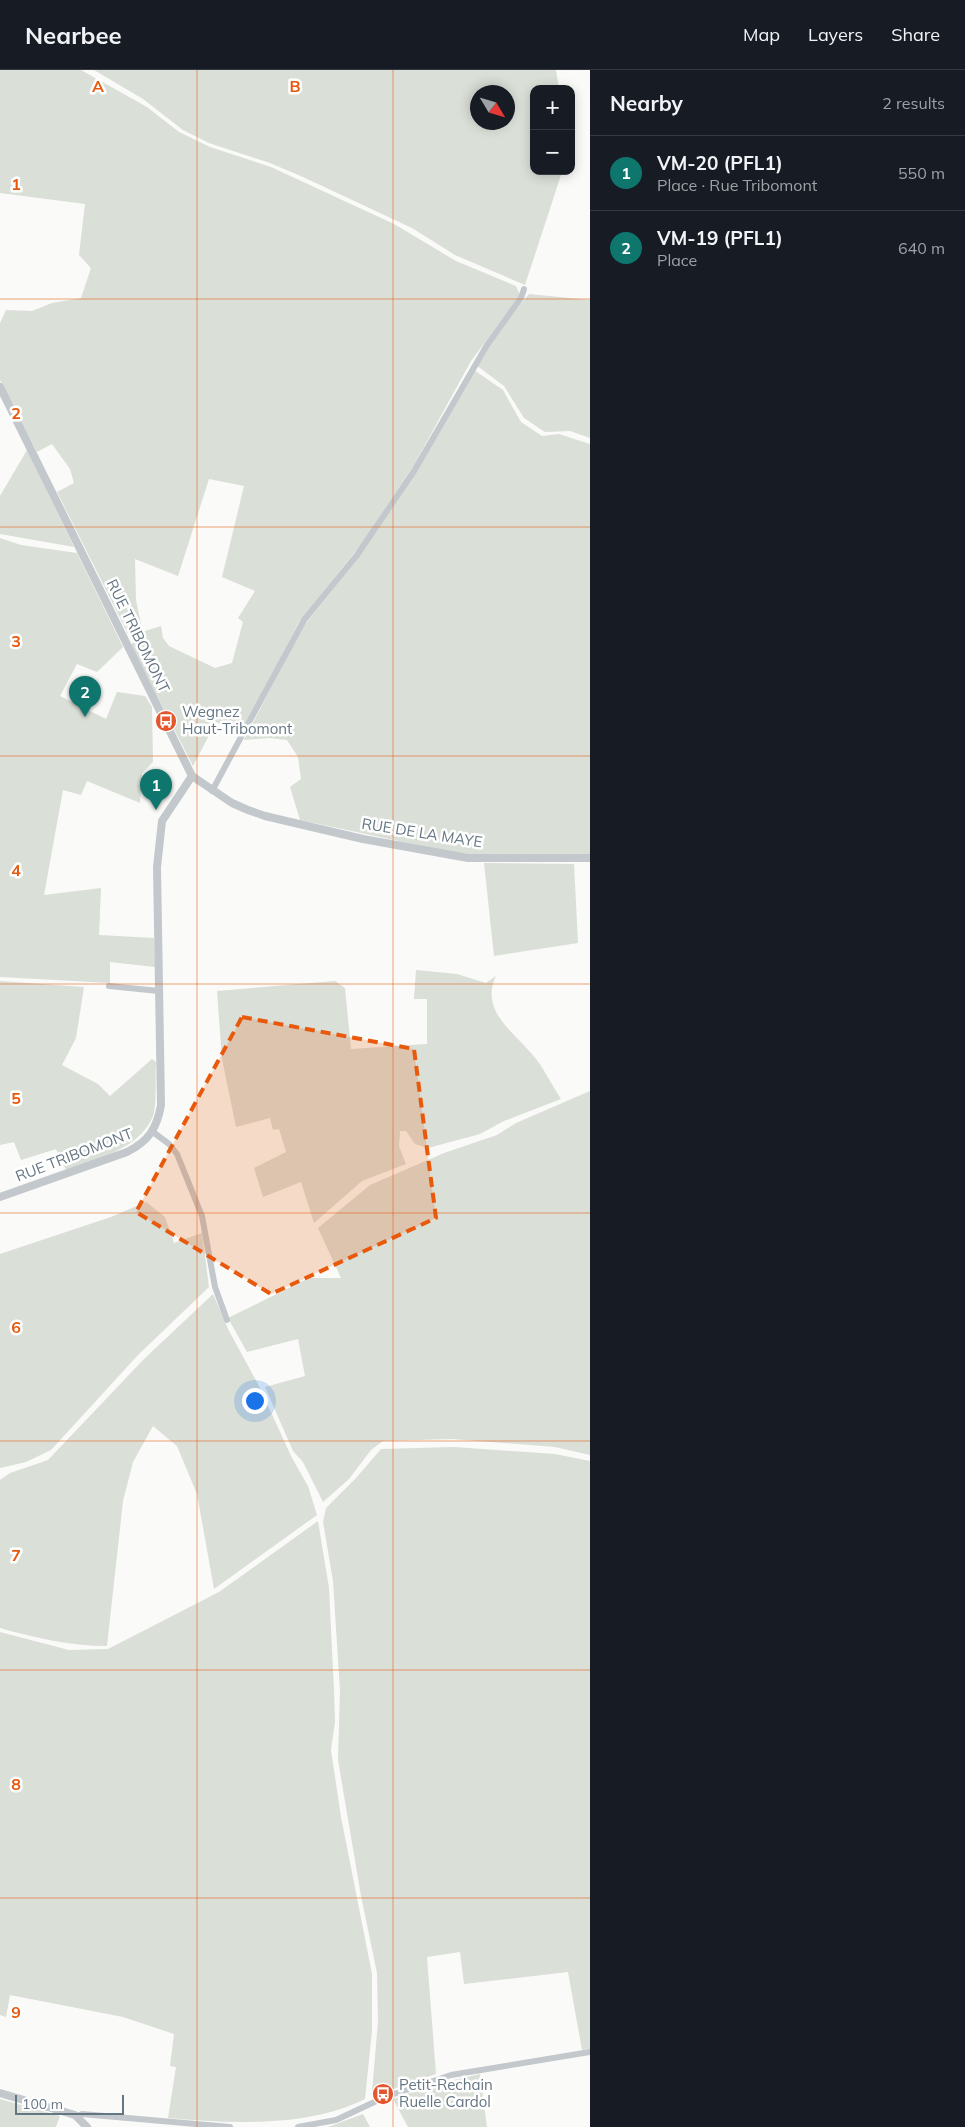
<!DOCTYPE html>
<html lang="en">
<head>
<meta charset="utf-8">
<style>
  body { margin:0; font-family:Mulish,sans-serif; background:#242831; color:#f1f3f6 }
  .controls { position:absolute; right:15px; top:15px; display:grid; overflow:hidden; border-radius:10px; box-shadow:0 2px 12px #0003 }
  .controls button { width:45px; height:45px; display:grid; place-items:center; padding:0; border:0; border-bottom:1px solid #363941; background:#171b24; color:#f1f3f6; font:25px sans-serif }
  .compass { position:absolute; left:470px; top:15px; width:45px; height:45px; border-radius:50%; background:#171b24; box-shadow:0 2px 12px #0003; rotate:128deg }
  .scale { position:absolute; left:15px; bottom:12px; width:109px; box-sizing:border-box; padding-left:5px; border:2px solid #657683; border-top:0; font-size:14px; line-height:18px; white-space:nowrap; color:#657683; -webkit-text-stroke:4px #fff; paint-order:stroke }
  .you { position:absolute; left:254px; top:1330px; width:18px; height:18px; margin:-12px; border:4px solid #fff; border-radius:50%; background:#1a73e8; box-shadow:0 0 0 8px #1a73e833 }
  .badge { display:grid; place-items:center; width:32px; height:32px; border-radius:50%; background:#0f766e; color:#fff; font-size:16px; font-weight:700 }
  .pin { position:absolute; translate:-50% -41px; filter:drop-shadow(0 1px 2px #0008) }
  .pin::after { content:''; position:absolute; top:26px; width:18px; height:15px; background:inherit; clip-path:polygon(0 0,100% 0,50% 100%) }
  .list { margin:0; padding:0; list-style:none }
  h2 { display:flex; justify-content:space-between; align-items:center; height:65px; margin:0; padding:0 20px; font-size:21px }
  h2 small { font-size:16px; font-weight:400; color:#9ea1a6 }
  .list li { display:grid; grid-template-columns:32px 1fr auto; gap:15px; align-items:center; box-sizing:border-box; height:75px; padding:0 20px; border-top:1px solid #363941 }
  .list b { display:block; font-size:19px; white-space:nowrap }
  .list p { margin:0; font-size:16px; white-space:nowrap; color:#9ea1a6 }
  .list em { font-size:16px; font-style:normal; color:#9ea1a6 }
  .map { position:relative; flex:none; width:590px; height:2057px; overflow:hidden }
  header { display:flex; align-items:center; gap:30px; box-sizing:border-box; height:70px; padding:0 25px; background:#171b24; border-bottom:1px solid #363941 }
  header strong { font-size:24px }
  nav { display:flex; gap:28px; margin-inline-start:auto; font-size:18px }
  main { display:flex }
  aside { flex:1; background:#171b24 }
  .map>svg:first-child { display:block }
  .green { fill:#dadfd7; fill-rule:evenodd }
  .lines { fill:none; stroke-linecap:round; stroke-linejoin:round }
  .minor { stroke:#c3c8cc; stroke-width:6 }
  .tertiary { stroke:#c3c8cc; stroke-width:8 }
  .marked { fill:#e8590c; fill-opacity:0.2; stroke:#e8590c; stroke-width:4; stroke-dasharray:10 6; stroke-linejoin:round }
  .grid { fill:none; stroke:#e8590c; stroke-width:1; stroke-opacity:0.55 }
  .labels { text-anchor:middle; stroke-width:5; stroke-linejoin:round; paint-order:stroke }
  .street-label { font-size:15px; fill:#657683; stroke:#fff }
  .poi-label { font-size:15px; fill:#657683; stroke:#fff; text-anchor:start }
  .grid-label { font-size:16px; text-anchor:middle; font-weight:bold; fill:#e8590c; stroke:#fff; stroke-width:5; stroke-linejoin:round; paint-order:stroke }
</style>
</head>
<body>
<header>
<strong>Nearbee</strong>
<nav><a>Map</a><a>Layers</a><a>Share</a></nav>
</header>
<main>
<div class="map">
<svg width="590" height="2057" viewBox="0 0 590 2057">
  <rect width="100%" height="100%" fill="#fafaf8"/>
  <!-- green -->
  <g class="green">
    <path d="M 0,0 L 81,0 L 147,37 L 179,62 L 210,77 L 271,97 L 394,154 L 456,191 L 516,216 L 520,225 L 471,291 L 414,395 L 362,473 L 299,552 L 241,664 L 216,652 L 193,696 L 131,575 L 142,562 L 161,556 L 163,568 L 169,576 L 215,598 L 232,593 L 243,552 L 238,548 L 255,521 L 222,507 L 244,416 L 209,409 L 178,506 L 135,489 L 136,530 L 141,554 L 128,564 L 57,422 L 74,413 L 70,399 L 52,374 L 37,382 L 0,310 L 0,253 L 6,240 L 32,241 L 52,233 L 81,228 L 91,198 L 79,185 L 85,134 L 0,123 Z"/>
    <path d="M 94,0 L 556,0 L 559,19 L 534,19 L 534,101 L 561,101 L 561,105 L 525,215 L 455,185 L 412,158 L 303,107 L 270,93 L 209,73 L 183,60 L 143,29 ZM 508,22 L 508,52 L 478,52 L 478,22 Z"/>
    <path d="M 529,224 L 590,230 L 590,368 L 570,361 L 545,362 L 524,348 L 504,316 L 476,295 L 493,268 Z"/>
    <path d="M 474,300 L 503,320 L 521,352 L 542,366 L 559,364 L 590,374 L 590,784 L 485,786 L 445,781 L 300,750 L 290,717 L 301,709 L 298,687 L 287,670 L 269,668 L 244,670 L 302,558 L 357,489 Z"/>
    <path d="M 27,380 L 74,477 L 0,464 L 0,426 Z"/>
    <path d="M 0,468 L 21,475 L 77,483 L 123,577 L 97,602 L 77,594 L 60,626 L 106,649 L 117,622 L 145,626 L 152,637 L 153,692 L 142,703 L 140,733 L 87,711 L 81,725 L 63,720 L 44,825 L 101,818 L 99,865 L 154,868 L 155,897 L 110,892 L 110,913 L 0,907 Z"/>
    <path d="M 484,793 L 574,794 L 578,873 L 494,886 Z"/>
    <path d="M 416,900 L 457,904 L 486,913 L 496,906 C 480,939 511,960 531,983 C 543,996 551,1014 561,1029 L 504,1051 L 480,1064 L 428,1078 L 415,1074 L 406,1061 L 400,1061 L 399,1076 L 406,1094 L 362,1111 L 314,1153 L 301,1112 L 263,1127 L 254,1098 L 286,1082 L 279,1059 L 273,1060 L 270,1048 L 236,1057 L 222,989 L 217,921 L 335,911 L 345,918 L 351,979 L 427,974 L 427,929 L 414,929 Z"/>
    <path d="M 0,911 L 84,917 L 76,968 L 62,995 L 98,1014 L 110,1026 L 152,989 L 156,992 C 155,1003 157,1037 153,1046 C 140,1079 96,1089 66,1100 L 56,1079 L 21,1090 L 14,1072 L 0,1075 Z"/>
    <path d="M 590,1021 L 590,1385 L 555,1377 L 452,1369 L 383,1371 L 371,1380 L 349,1409 L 323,1432 L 303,1392 L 293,1381 L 265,1317 L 305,1306 L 298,1269 L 247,1282 L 228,1248 L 309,1208 L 341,1208 L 318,1158 L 370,1115 L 444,1083 L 497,1065 L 516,1053 Z"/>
    <path d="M 146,1132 L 165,1147 L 174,1173 L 202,1163 L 209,1217 L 138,1285 L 51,1380 L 26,1392 L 0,1398 L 0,1184 L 111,1147 Z"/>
    <path d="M 213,1224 L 228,1259 L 259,1316 L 292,1388 L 308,1416 L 317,1445 L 214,1519 L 197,1424 L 177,1376 L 153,1356 L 133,1392 L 123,1431 L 107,1576 C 70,1576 36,1568 0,1558 L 0,1410 L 10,1403 L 48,1390 L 144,1289 Z"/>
    <path d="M 454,1377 L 555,1384 L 590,1391 L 590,1979 L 582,1980 L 568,1902 L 464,1914 L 460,1882 L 427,1887 L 436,2004 L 376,2025 L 372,2022 L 378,1951 L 377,1903 L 361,1826 L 338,1690 L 340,1621 L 333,1511 L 323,1452 L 326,1438 L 356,1408 L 381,1379 Z"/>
    <path d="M 318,1451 L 329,1518 L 334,1620 L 335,1652 L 331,1680 L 341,1747 L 372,1904 L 372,1961 L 365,2029 C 310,2057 231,2054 168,2048 L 176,1997 L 170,1996 L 174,1964 L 123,1947 L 10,1925 L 6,1947 L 0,1945 L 0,1562 L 69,1580 L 108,1579 L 219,1522 Z"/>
    <path d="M 480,2004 L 487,2057 L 408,2057 L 393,2029 L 432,2015 Z"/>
    <path d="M 0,2029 L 60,2046 L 56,2057 L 0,2057 Z"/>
    <path d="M 363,2044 L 370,2057 L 328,2057 Z"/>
  </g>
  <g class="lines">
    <!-- minor -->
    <g class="minor">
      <path d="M 212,721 L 304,550 L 357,485 L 414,401 L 487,275 L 521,228 L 524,219"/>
      <path d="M 109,916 L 159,921"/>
      <path d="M 153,1062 L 169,1074 L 177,1084 L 202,1146 L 215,1217 L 227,1250"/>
      <path d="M 77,2046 L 82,2044 L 230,2057"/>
      <path d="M 298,2057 L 336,2050 L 385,2027 L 451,2005 L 590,1982"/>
    </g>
    <!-- tertiary -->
    <g class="tertiary">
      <path d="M 0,317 L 192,706 L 232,733 L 248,740 L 265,746 L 363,769 L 468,788 L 590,788"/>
      <path d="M 0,1127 L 127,1082 C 149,1071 157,1058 161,1035 L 157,797 L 162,751 L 192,706"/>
      <path d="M 0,2023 L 75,2045 L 87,2057"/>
    </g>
  </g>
  <!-- marked area -->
  <path class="marked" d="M 242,947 L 414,979 L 436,1148 L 271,1224 L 136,1142 Z"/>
  <!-- grid -->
  <path class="grid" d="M 197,0 L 197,2057M 393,0 L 393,2057M 0,229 L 590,229M 0,457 L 590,457M 0,686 L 590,686M 0,914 L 590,914M 0,1143 L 590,1143M 0,1371 L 590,1371M 0,1600 L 590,1600M 0,1828 L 590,1828"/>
  <!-- icons -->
  <defs>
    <g id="bus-disc" transform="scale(1.125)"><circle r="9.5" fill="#e4572e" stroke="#fff"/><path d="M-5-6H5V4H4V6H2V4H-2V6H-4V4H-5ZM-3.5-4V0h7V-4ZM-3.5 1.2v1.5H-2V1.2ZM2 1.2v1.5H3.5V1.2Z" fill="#fff"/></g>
  </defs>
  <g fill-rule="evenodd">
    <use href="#bus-disc" x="166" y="651"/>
    <use href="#bus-disc" x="383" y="2024"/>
  </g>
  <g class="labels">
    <!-- street labels -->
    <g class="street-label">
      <text transform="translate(138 566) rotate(64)" y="5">RUE TRIBOMONT</text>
      <text transform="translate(422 763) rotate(9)" y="5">RUE DE LA MAYE</text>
      <text transform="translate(74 1085) rotate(-21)" y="5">RUE TRIBOMONT</text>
    </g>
    <!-- poi labels -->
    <g class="poi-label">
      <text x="182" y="647">Wegnez<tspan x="182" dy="17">Haut-Tribomont</tspan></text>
      <text x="399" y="2020">Petit-Rechain<tspan x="399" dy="17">Ruelle Cardol</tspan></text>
    </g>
  </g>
  <g class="grid-label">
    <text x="98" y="22">A</text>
    <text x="295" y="22">B</text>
    <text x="16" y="120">1</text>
    <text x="16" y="349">2</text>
    <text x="16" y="577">3</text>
    <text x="16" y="806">4</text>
    <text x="16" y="1034">5</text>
    <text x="16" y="1263">6</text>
    <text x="16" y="1491">7</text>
    <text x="16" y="1720">8</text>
    <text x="16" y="1948">9</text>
  </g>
</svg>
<div class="controls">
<button>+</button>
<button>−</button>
</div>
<svg class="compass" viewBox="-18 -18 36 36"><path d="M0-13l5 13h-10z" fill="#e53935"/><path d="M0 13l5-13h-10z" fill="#9ea1a6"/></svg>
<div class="scale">100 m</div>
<div class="you"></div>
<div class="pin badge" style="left:156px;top:740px">1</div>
<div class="pin badge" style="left:85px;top:647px">2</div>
</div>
<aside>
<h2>Nearby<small>2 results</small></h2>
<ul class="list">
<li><span class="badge">1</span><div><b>VM-20 (PFL1)</b><p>Place · Rue Tribomont</p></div><em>550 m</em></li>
<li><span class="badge">2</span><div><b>VM-19 (PFL1)</b><p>Place</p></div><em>640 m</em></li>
</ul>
</aside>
</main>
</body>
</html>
